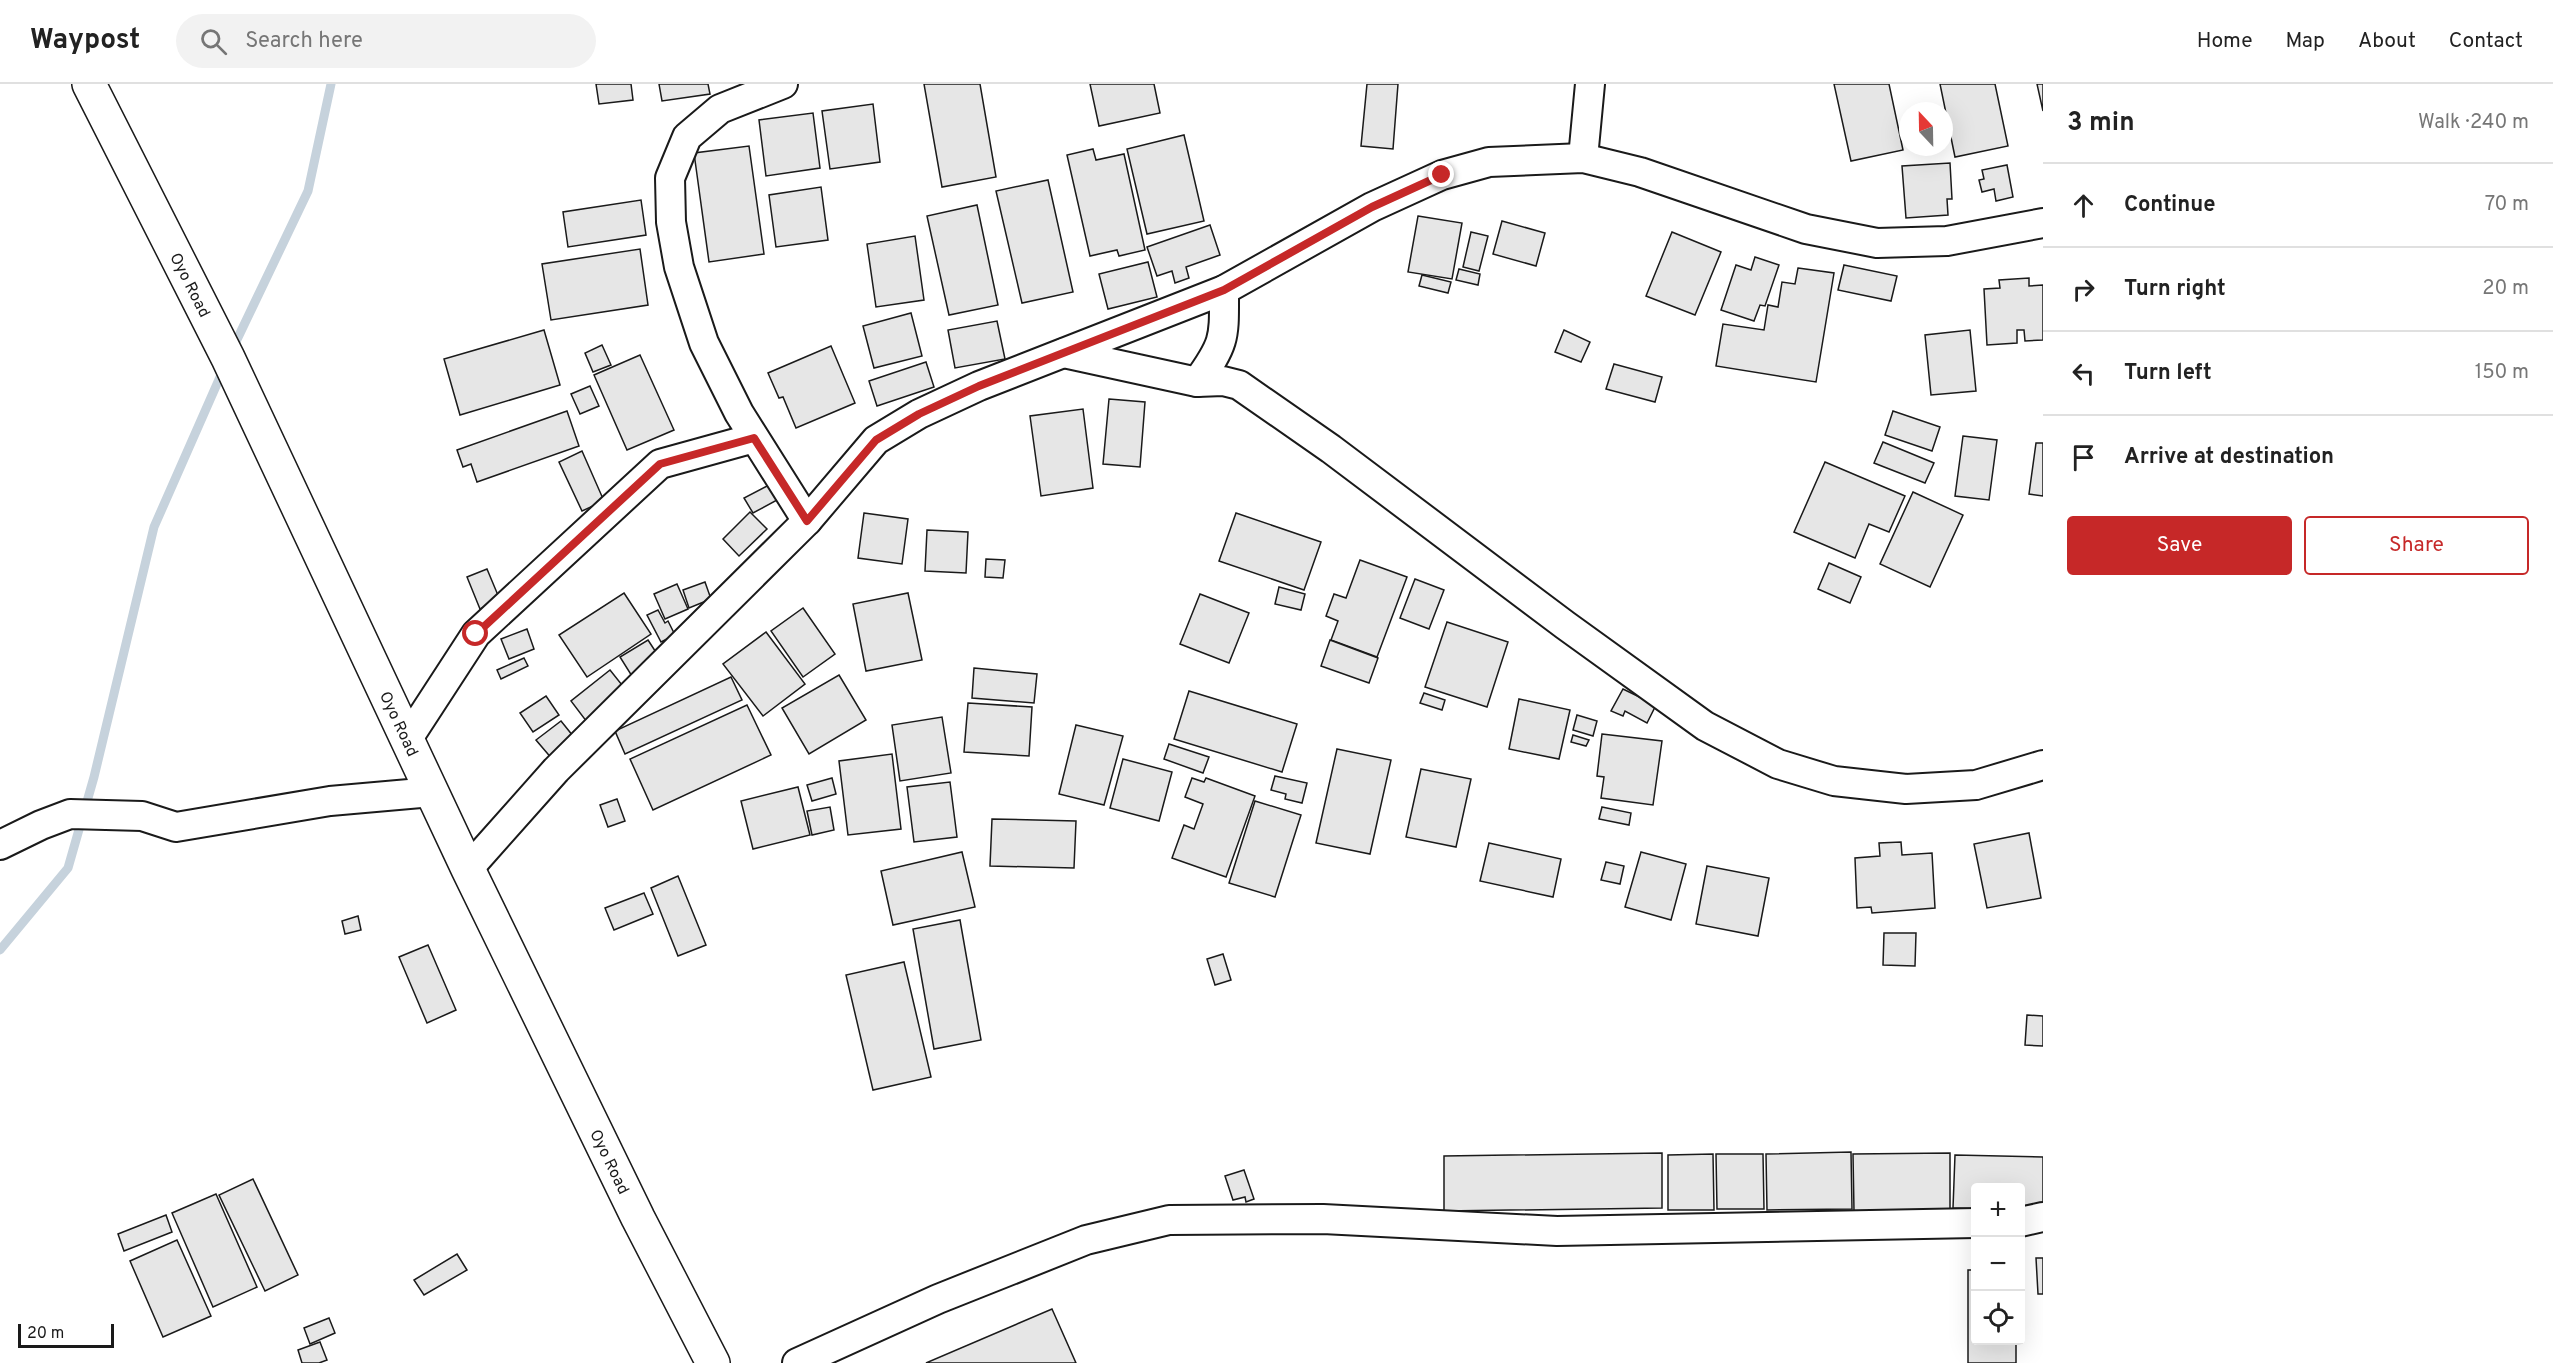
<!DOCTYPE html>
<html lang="en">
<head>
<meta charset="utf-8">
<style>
  body { margin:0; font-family:Overpass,sans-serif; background:#f2f2f2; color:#222 }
  .controls { position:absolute; right:18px; bottom:18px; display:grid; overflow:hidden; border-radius:6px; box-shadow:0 6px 24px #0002 }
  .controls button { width:54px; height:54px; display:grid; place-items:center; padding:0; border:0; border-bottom:2px solid #e0e0e0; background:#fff; color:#222; font:30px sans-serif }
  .compass { position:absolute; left:1899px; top:18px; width:54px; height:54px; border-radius:50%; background:#fff; box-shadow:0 6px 24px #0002; rotate:338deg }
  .scale { position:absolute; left:18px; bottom:15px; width:96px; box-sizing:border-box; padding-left:6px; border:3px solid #1a1a1a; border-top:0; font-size:16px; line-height:21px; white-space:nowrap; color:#1a1a1a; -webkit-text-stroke:4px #fff; paint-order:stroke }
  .stop { position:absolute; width:18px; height:18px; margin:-14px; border:4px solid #c62828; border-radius:50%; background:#fff }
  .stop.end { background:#c62828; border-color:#fff; box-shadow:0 2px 6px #0008 }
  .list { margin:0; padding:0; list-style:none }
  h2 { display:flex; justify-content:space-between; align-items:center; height:78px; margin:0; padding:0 24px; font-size:26px }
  h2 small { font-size:20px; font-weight:400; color:#767676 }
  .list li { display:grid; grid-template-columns:39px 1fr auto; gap:18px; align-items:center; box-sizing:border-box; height:84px; padding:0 24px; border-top:2px solid #e0e0e0 }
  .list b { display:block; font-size:22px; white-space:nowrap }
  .list em { font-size:20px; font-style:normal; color:#767676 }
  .actions { display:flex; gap:12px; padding:18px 24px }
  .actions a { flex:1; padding:14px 0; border:2px solid #c62828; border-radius:6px; text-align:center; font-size:21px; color:#c62828 }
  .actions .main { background:#c62828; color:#fff }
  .icon { flex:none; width:33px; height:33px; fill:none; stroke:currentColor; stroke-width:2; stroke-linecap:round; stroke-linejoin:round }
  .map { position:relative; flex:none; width:2043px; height:1279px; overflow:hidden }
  header { display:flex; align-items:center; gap:36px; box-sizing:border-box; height:84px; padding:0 30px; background:#fff; border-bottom:2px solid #e0e0e0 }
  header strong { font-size:28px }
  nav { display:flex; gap:33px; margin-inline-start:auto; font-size:21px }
  .search { width:420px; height:54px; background:#f2f2f2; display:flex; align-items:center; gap:15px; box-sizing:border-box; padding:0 21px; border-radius:33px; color:#767676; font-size:22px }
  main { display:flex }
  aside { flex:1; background:#fff }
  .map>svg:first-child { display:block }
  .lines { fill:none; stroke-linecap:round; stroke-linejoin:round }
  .stream { stroke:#c6d2dc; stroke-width:9 }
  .building { fill:#e6e6e6; stroke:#1a1a1a; stroke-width:1.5 }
  .street-casing { stroke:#1a1a1a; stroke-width:32 }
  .highway-casing { stroke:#1a1a1a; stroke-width:36 }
  .street { stroke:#fff; stroke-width:28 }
  .highway { stroke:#fff; stroke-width:33 }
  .route { stroke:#c62828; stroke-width:8 }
  .labels { text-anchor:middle; stroke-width:4.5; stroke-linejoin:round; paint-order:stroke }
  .street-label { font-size:16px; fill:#1a1a1a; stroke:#fff }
</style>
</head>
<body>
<header>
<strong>Waypost</strong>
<div class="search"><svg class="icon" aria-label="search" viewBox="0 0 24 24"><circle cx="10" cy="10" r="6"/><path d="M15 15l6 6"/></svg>Search here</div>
<nav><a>Home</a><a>Map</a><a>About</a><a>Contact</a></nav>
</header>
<main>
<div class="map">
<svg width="2043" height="1279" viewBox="0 0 2043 1279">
  <rect width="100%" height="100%" fill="#fff"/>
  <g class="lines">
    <!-- stream -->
    <g class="stream">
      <path d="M 232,266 L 308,107 L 331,0"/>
      <path d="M 0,866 L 68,784 L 94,693 L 154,443 L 224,284"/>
    </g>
  </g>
  <!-- building -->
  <g class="building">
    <path d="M 596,0 L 631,0 L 633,16 L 599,20 Z"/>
    <path d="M 659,0 L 708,0 L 710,10 L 662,17 Z"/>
    <path d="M 924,0 L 980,0 L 996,93 L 942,103 Z"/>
    <path d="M 1090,0 L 1154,0 L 1160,29 L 1099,42 Z"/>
    <path d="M 1367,0 L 1398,0 L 1393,65 L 1361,62 Z"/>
    <path d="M 1834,0 L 1889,0 L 1903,66 L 1851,77 Z"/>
    <path d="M 1940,0 L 1995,0 L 2008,62 L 1955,73 Z"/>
    <path d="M 2037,0 L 2043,0 L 2043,27 Z"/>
    <path d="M 873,20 L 880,78 L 830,85 L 822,27 Z"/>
    <path d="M 813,29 L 820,84 L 766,92 L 759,36 Z"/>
    <path d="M 1184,51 L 1204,137 L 1147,150 L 1127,65 Z"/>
    <path d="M 749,62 L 764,170 L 709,178 L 694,69 Z"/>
    <path d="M 1093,65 L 1096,76 L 1124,70 L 1145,166 L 1119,172 L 1117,166 L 1090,172 L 1067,71 Z"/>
    <path d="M 1950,79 L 1952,115 L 1947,115 L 1948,131 L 1906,134 L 1902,82 Z"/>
    <path d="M 2007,81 L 2013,113 L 1996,117 L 1994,105 L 1982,108 L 1979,96 L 1984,95 L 1982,86 Z"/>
    <path d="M 1048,96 L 1073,208 L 1022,219 L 996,107 Z"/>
    <path d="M 821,103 L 828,156 L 776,163 L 769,111 Z"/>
    <path d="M 641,116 L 646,151 L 568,163 L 563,128 Z"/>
    <path d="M 977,121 L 998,221 L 949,231 L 927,132 Z"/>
    <path d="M 1418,132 L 1462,139 L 1452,195 L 1408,188 Z"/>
    <path d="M 1502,137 L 1545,149 L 1536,182 L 1493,170 Z"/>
    <path d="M 1210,141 L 1220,171 L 1186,183 L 1189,194 L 1175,199 L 1172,187 L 1157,192 L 1147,163 Z"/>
    <path d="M 1471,148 L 1488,152 L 1479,187 L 1463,183 Z"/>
    <path d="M 1672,148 L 1721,168 L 1695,231 L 1646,212 Z"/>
    <path d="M 915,152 L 924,216 L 876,223 L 867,160 Z"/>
    <path d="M 640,165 L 648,221 L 551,236 L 542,180 Z"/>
    <path d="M 1755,173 L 1779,181 L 1765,222 L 1760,221 L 1754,237 L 1721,226 L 1736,181 L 1751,186 Z"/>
    <path d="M 1148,178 L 1157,213 L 1108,225 L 1099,190 Z"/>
    <path d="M 1844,181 L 1897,192 L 1891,217 L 1838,206 Z"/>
    <path d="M 1798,184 L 1834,189 L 1816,298 L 1716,282 L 1723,240 L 1764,246 L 1768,221 L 1778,223 L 1782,198 L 1795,200 Z"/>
    <path d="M 1459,185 L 1480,190 L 1478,201 L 1456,196 Z"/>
    <path d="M 1422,191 L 1451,198 L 1448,209 L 1419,202 Z"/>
    <path d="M 2029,194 L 2029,202 L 2043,201 L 2043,256 L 2025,257 L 2024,246 L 2017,246 L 2017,259 L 1987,261 L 1984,205 L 2000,204 L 1999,196 Z"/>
    <path d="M 911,229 L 922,272 L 874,284 L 863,242 Z"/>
    <path d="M 997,237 L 1005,275 L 955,284 L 948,246 Z"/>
    <path d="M 544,246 L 560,301 L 460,331 L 444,275 Z"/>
    <path d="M 1564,246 L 1590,258 L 1581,278 L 1555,268 Z"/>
    <path d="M 1970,246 L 1976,307 L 1931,311 L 1925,251 Z"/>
    <path d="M 602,261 L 611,281 L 593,288 L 585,269 Z"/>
    <path d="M 831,262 L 855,319 L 796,344 L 783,313 L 779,314 L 768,289 Z"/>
    <path d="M 640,271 L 674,346 L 627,366 L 594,291 Z"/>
    <path d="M 926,278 L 934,303 L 877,322 L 869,297 Z"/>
    <path d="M 1614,280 L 1662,293 L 1655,318 L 1606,305 Z"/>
    <path d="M 590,302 L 599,322 L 580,330 L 571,310 Z"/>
    <path d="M 1109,315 L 1145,318 L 1140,383 L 1103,380 Z"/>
    <path d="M 1083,325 L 1093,404 L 1041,412 L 1030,332 Z"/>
    <path d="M 567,327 L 579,362 L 477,398 L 471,380 L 463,383 L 457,366 Z"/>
    <path d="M 1893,327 L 1940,343 L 1932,367 L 1885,351 Z"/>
    <path d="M 1963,352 L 1997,356 L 1989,416 L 1955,412 Z"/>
    <path d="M 1883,358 L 1934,379 L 1925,399 L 1874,379 Z"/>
    <path d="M 2036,359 L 2043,359 L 2043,412 L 2029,410 Z"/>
    <path d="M 582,367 L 604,417 L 582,427 L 559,378 Z"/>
    <path d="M 1825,378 L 1905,412 L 1889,448 L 1869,440 L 1855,474 L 1794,448 Z"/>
    <path d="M 771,400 L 779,415 L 753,429 L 744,414 Z"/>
    <path d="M 1913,408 L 1963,431 L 1930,503 L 1880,480 Z"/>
    <path d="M 750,428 L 767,445 L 739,472 L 723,455 Z"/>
    <path d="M 864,429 L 908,435 L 902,480 L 858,474 Z"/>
    <path d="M 1236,429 L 1321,458 L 1304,506 L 1219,477 Z"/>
    <path d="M 927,446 L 968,448 L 966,489 L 925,487 Z"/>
    <path d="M 986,475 L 1005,476 L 1003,494 L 985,493 Z"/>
    <path d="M 1360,476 L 1407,493 L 1377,573 L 1331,556 L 1338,537 L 1326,532 L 1334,510 L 1346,514 Z"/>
    <path d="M 1829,479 L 1861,493 L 1850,519 L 1818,505 Z"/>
    <path d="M 487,485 L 500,516 L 480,525 L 467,493 Z"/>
    <path d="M 1415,495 L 1444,506 L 1429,545 L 1400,534 Z"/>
    <path d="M 705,498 L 711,515 L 689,524 L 683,506 Z"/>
    <path d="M 677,500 L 688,525 L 665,535 L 654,510 Z"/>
    <path d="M 1279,503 L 1305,510 L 1301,526 L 1275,520 Z"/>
    <path d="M 624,509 L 651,550 L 587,593 L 559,551 Z"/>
    <path d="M 908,509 L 922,576 L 866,587 L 853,520 Z"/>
    <path d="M 1200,510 L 1249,529 L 1229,579 L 1180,560 Z"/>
    <path d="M 803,524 L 835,570 L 803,593 L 771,547 Z"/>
    <path d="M 658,526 L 665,539 L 668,537 L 675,551 L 661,558 L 647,531 Z"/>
    <path d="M 1447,538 L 1508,558 L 1487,623 L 1425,603 Z"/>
    <path d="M 527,545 L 534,565 L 509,575 L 501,555 Z"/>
    <path d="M 766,548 L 805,600 L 763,632 L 723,580 Z"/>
    <path d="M 648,556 L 663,579 L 635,597 L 620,573 Z"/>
    <path d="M 1330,556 L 1378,574 L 1369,599 L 1321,582 Z"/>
    <path d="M 524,574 L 528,582 L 501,595 L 497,586 Z"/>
    <path d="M 974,584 L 1037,590 L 1034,619 L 972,614 Z"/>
    <path d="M 610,586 L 630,611 L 590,642 L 571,617 Z"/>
    <path d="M 839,591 L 866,636 L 809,670 L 782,624 Z"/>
    <path d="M 731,593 L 742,616 L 625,670 L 615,647 Z"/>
    <path d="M 1623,605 L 1656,621 L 1647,639 L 1625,627 L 1623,632 L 1611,627 Z"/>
    <path d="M 1189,607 L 1297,640 L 1282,688 L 1174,655 Z"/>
    <path d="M 1424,609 L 1445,616 L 1442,626 L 1420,619 Z"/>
    <path d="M 546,612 L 559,631 L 533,648 L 520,629 Z"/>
    <path d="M 1519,615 L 1570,626 L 1559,675 L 1509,665 Z"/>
    <path d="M 968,619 L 1032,623 L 1029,672 L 964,668 Z"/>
    <path d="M 747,621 L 771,671 L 653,726 L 630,675 Z"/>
    <path d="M 1577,631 L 1597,637 L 1593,652 L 1573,646 Z"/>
    <path d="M 942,633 L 951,689 L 900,697 L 892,641 Z"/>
    <path d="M 561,637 L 577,657 L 553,676 L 536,656 Z"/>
    <path d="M 1076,641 L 1123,652 L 1104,721 L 1059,710 Z"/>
    <path d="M 1602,650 L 1662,657 L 1653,721 L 1601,714 L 1604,693 L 1597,692 Z"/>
    <path d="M 1573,651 L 1589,656 L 1586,662 L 1571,658 Z"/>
    <path d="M 1169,660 L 1209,673 L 1203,689 L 1164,675 Z"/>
    <path d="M 1337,665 L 1391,676 L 1370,770 L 1316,759 Z"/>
    <path d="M 892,670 L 901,745 L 848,751 L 839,677 Z"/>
    <path d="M 1123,675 L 1172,688 L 1159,737 L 1110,724 Z"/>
    <path d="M 1421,685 L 1471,695 L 1456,763 L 1406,753 Z"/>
    <path d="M 1275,692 L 1307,699 L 1302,719 L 1285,715 L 1286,710 L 1271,706 Z"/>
    <path d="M 832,694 L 836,710 L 812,717 L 807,701 Z"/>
    <path d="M 1192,694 L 1204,698 L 1206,694 L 1255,712 L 1226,793 L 1172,774 L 1184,741 L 1194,745 L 1203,720 L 1185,713 Z"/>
    <path d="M 950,698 L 957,753 L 914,758 L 907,703 Z"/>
    <path d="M 798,703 L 810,751 L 753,765 L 741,717 Z"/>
    <path d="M 617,715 L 625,737 L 608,743 L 600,721 Z"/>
    <path d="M 1255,717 L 1301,731 L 1275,813 L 1229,799 Z"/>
    <path d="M 830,723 L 834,746 L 812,751 L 807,727 Z"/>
    <path d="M 1602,723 L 1631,729 L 1629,741 L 1599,735 Z"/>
    <path d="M 992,735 L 1076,737 L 1074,784 L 990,782 Z"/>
    <path d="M 2029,749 L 2041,814 L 1987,824 L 1974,760 Z"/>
    <path d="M 1901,758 L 1902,771 L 1932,769 L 1935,824 L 1872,829 L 1871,823 L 1857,824 L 1855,774 L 1880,772 L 1879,759 Z"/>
    <path d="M 1489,759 L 1561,775 L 1553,813 L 1480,797 Z"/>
    <path d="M 962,768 L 975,823 L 893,841 L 881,787 Z"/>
    <path d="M 1641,768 L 1686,780 L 1671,836 L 1625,823 Z"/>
    <path d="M 1606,778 L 1624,782 L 1620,800 L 1601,796 Z"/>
    <path d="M 1707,782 L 1769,794 L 1758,852 L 1696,840 Z"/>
    <path d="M 678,792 L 706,861 L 678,872 L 651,804 Z"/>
    <path d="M 644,809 L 653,830 L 614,846 L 605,824 Z"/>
    <path d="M 358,832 L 361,846 L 345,850 L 342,837 Z"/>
    <path d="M 960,836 L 981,956 L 934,965 L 913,845 Z"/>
    <path d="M 1884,849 L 1916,849 L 1915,882 L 1883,881 Z"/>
    <path d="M 428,861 L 456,926 L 427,939 L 399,873 Z"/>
    <path d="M 1223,870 L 1231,896 L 1215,901 L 1207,875 Z"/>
    <path d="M 904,878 L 931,993 L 873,1006 L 846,891 Z"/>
    <path d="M 2027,931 L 2043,932 L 2043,962 L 2025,961 Z"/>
    <path d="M 1851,1068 L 1852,1125 L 1767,1126 L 1766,1070 Z"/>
    <path d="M 1662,1069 L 1662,1124 L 1444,1127 L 1444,1072 Z"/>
    <path d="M 1950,1069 L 1950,1126 L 1854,1127 L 1853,1070 Z"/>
    <path d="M 1713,1070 L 1714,1126 L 1668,1126 L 1668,1071 Z"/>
    <path d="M 1716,1070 L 1763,1070 L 1764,1125 L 1717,1125 Z"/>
    <path d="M 1955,1071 L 2043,1073 L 2043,1126 L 2020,1125 L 2020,1104 L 1976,1104 L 1976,1125 L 1953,1124 Z"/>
    <path d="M 1244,1086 L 1254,1115 L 1246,1118 L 1245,1113 L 1233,1116 L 1225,1092 Z"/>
    <path d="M 253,1095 L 298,1191 L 265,1207 L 219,1111 Z"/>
    <path d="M 216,1110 L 257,1203 L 213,1223 L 172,1129 Z"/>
    <path d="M 166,1131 L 172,1148 L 124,1167 L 118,1150 Z"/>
    <path d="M 177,1156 L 211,1232 L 163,1253 L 130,1177 Z"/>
    <path d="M 457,1170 L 467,1186 L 424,1211 L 414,1196 Z"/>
    <path d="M 2036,1174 L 2043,1174 L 2043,1210 L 2038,1210 Z"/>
    <path d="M 1968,1186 L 1976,1186 L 1976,1256 L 2016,1256 L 2016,1279 L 1968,1279 Z"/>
    <path d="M 1052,1225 L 1076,1279 L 926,1279 Z"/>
    <path d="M 329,1234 L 335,1249 L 310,1260 L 304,1244 Z"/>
    <path d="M 320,1258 L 327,1276 L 319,1279 L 302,1279 L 298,1266 Z"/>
  </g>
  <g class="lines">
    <!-- street casing -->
    <g class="street-casing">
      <g id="street">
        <path d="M 783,0 L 720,25 L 687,53 L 670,94 L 671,138 L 679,183 L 704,259 L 739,329 L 807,437"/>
        <path d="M 1583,74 L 1590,0"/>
        <path d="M 1064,269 L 1197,298 L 1223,297 L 1239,301 L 1331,365 L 1565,541 L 1705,642 L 1778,680 L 1834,697 L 1906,705 L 1976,701 L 2043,681"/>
        <path d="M 1197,298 C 1226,258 1224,254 1224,206"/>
        <path d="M 407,656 L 476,550 L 660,380 L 754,354"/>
        <path d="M 0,761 L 41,741 L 70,730 L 142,732 L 176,743 L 330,717 L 432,708"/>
        <path d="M 468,785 L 556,686 L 807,437 L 876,356 L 919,330 L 979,302 L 1224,206 L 1372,123 L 1442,91 L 1489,78 L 1583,74 L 1640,88 L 1806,145 L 1877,159 L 1947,157 L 2043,139"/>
        <path d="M 2020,1138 L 2043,1133"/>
        <path d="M 797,1279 L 938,1215 L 1086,1156 L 1169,1136 L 1323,1135 L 1557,1147 L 1976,1139"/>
      </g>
    </g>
    <!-- highway casing -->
    <g class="highway-casing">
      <g id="highway">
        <path id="s1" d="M 89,0 L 228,274 L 468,785 L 638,1134 L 713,1279"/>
      </g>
    </g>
    <!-- street -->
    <use href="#street" class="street"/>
    <!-- highway -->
    <use href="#highway" class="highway"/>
  </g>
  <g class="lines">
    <!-- route -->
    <path class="route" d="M 476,550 L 660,380 L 754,354 L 807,437 L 876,356 L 919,330 L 979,302 L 1224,206 L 1372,123 L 1442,91"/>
  </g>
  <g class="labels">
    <!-- street labels -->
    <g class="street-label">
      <text dy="6" stroke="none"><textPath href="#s1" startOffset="225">Oyo Road</textPath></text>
      <text dy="6" stroke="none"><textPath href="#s1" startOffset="711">Oyo Road</textPath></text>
      <text dy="6" stroke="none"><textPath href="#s1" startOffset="1197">Oyo Road</textPath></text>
    </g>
  </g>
</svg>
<div class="controls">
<button>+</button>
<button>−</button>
<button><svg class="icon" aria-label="locate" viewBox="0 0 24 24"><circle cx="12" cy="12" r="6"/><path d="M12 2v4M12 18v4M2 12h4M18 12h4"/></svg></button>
</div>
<svg class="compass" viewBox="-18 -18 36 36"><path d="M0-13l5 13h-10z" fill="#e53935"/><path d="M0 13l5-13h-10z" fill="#767676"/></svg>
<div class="scale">20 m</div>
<div class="stop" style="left:476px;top:550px"></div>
<div class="stop end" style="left:1442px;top:91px"></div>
</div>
<aside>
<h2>3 min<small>Walk · 240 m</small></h2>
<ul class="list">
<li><svg class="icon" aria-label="ahead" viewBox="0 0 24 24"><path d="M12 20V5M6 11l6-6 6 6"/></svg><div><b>Continue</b></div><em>70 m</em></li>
<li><svg class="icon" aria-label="right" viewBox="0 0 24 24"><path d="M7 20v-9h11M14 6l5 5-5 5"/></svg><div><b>Turn right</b></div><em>20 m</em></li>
<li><svg class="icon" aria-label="left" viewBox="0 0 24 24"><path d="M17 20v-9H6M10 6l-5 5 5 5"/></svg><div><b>Turn left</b></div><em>150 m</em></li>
<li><svg class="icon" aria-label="arrive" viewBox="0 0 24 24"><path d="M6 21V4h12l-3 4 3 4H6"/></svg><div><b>Arrive at destination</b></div></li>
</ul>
<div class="actions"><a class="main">Save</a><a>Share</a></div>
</aside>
</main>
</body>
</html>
